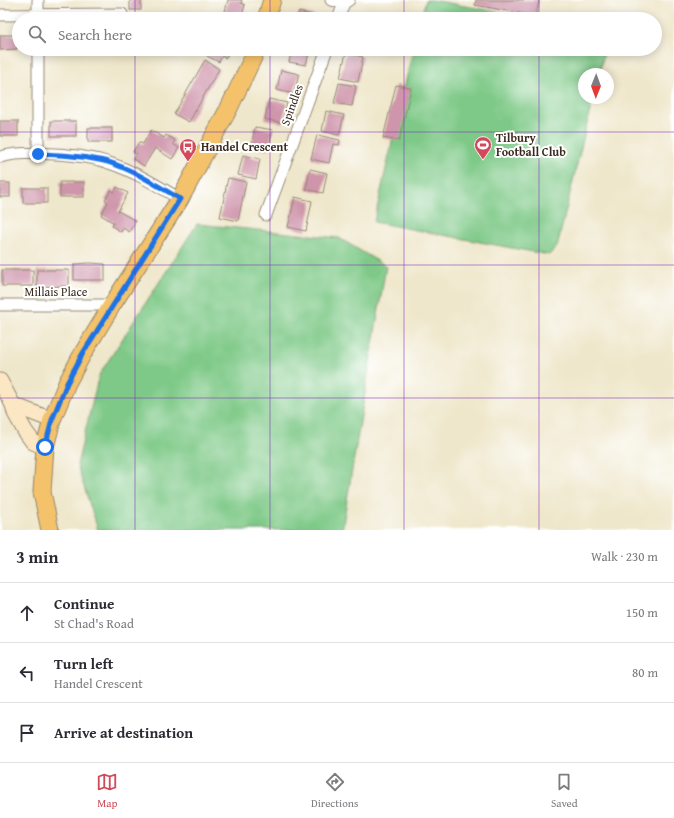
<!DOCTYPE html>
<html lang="en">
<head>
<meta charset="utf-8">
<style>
  body { margin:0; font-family:"Gentium Book Plus",serif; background:#f2f2f3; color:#2b2b33 }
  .compass { position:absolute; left:578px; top:68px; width:36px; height:36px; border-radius:50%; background:#fff; box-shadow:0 2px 10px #0003; rotate:181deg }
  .stop { position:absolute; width:12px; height:12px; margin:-9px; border:3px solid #1a73e8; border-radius:50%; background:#fff }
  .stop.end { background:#1a73e8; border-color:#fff; box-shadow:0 1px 4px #0008 }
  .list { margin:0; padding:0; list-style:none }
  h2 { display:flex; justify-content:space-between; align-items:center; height:52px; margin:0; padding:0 16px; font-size:17px }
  h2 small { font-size:13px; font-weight:400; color:#7c7c81 }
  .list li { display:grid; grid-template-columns:26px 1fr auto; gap:12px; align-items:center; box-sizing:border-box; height:60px; padding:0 16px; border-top:1px solid #e1e1e2 }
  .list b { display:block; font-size:15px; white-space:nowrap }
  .list p { margin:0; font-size:13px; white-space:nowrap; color:#7c7c81 }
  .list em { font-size:13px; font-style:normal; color:#7c7c81 }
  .icon { flex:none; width:22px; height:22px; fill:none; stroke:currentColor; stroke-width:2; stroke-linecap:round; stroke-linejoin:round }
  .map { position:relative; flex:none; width:674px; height:530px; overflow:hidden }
  .search { position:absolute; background:#fff; box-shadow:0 2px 10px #0003; left:12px; right:12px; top:12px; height:44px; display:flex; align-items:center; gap:10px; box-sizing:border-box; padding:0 14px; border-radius:22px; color:#7c7c81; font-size:15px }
  .sheet { height:232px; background:#fff }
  nav { display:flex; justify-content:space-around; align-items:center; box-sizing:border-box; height:56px; border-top:1px solid #e1e1e2; background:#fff; font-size:11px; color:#7c7c81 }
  nav a { display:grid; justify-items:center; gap:2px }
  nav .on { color:#d1495b }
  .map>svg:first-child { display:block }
  .green { fill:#7ec987; stroke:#5c7a52 }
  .building { fill:#cf95ab }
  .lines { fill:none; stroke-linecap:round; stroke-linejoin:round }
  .street-casing { stroke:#958874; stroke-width:13 }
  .secondary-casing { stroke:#958874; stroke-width:17 }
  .primary-casing { stroke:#958874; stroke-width:19 }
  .street { stroke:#fff; stroke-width:11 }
  .secondary { stroke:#fbe7c3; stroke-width:15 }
  .primary { stroke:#f4c26a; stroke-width:17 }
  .route { stroke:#1a73e8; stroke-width:5 }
  .grid { fill:none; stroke:#7b2cbf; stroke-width:1; stroke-opacity:0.55 }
  .labels { text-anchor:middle; stroke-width:4; stroke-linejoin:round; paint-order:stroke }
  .street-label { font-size:12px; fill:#3b2a1e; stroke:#fff }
  .poi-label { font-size:12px; font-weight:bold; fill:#3b2a1e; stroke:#fff; text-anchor:start }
</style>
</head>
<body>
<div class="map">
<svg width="674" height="530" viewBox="0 0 674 530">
  <rect width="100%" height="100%" fill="#fff"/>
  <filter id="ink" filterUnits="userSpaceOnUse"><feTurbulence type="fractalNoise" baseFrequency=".025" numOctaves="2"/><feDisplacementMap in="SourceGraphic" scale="8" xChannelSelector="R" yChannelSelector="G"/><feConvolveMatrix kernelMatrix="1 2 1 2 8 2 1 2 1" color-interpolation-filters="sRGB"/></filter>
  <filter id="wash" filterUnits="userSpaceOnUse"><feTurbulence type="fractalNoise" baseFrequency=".012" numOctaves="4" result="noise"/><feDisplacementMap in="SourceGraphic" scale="16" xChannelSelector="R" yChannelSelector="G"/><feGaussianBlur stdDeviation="0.9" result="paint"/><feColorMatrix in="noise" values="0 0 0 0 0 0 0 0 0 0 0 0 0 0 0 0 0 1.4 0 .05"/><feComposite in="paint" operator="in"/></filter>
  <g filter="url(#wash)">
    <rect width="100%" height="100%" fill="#efe7cb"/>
    <!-- green -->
    <g class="green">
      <path d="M 426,0 L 432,0 L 537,19 L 420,19 Z"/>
      <path d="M 413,49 L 605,49 L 599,74 L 584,74 L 584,98 L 593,98 L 557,247 L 549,255 L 374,222 Z"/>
      <path d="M 197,224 L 339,238 L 386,266 L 342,530 L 98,530 L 77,465 L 99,375 Z"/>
    </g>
    <g id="blocks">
      <!-- building -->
      <g class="building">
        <rect x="130" y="0" width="11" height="10"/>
        <path d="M 228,0 L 242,0 L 241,3 L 245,5 L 241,19 L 223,19 Z"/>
        <path d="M 476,0 L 539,0 L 536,16 L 475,5 Z"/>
        <path d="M 299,12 L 316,16 L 316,19 L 297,19 Z"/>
        <path d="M 0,35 L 17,35 L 17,49 L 0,50 Z"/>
        <path d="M 210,49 L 230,49 L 226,58 L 222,56 L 219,62 L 207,56 Z"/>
        <path d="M 292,49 L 310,49 L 306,65 L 289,62 Z"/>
        <path d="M 346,53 L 363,57 L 358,82 L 340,78 Z"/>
        <path d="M 205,60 L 219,69 L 189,122 L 174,114 Z"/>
        <path d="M 281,70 L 299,74 L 294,94 L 277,90 Z"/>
        <path d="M 339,83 L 356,86 L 352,106 L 334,103 Z"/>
        <path d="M 396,85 L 411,88 L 399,141 L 383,138 Z"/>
        <path d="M 269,99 L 287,103 L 282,123 L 265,119 Z"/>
        <path d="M 326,111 L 344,115 L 339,135 L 322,131 Z"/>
        <rect x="0" y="121" width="18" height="15"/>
        <rect x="51" y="121" width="25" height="15"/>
        <path d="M 255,127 L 273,130 L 268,150 L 251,147 Z"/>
        <rect x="88" y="128" width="24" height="14"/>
        <path d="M 151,130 L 164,138 L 166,135 L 175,140 L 173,144 L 179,148 L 172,159 L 155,148 L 144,166 L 133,159 L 137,154 L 133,152 L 139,142 L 143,144 Z"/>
        <path d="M 317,135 L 340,140 L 339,145 L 333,144 L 329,163 L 311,159 Z"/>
        <path d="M 243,155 L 260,159 L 256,179 L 238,175 Z"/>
        <path d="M 310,169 L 327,173 L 323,193 L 306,189 Z"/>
        <path d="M 228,178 L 246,182 L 238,221 L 220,217 Z"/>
        <rect x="60" y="182" width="24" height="15"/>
        <rect x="0" y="183" width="10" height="14"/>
        <path d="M 117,187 L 128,193 L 118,211 L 136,221 L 129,232 L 123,228 L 121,232 L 112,226 L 114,223 L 101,215 L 108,202 L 105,200 L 111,190 L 114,192 Z"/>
        <rect x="23" y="188" width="24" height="15"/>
        <path d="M 295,197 L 312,201 L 306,231 L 288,227 Z"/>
        <path d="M 90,263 L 105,264 L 105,280 L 74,280 L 74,264 Z"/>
        <rect x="2" y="270" width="31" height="16"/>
        <path d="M 37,270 L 69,270 L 69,286 L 37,287 Z"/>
      </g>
    </g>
  </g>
  <g filter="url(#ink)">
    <use href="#blocks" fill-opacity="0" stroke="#958874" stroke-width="1"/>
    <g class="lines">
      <!-- street casing -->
      <g class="street-casing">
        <g id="street">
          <path d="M 331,0 L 344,3 L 349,0"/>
          <path d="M 0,15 L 122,14"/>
          <path d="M 38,19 L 38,0"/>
          <path d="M 338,19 L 344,3"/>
          <path d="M 38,154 L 38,49"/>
          <path d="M 0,157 C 25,150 85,154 109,163 C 134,171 158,186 180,199"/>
          <path d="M 266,215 L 327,49"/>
          <path d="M 0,305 L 112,305"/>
        </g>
      </g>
      <!-- secondary casing -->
      <g class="secondary-casing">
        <g id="secondary">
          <path d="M 0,381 L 13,405 L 15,413 L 25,431 L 33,442 L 45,447"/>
          <path d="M 13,405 L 52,420"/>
        </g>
      </g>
      <!-- primary casing -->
      <g class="primary-casing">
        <g id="primary">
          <path d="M 266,19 L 272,0"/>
          <path d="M 50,530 L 42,492 L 45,447 L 52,420 L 67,383 L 83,353 L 112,305 L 180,199 L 229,108 L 257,49"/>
        </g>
      </g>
      <!-- street -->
      <use href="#street" class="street"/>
      <!-- secondary -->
      <use href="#secondary" class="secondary"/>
      <!-- primary -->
      <use href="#primary" class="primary"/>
    </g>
  </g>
  <g class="lines" filter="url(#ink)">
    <!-- route -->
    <path class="route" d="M 38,154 C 61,155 86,156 108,162 C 134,170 158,186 180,199 L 83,353 L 67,383 L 52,420 L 45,447"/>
  </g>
  <!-- grid -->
  <path class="grid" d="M 135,0 L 135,19M 270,0 L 270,19M 404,0 L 404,19M 539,0 L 539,19M 135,49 L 135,530M 270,49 L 270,530M 404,49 L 404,530M 539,49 L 539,530M 0,132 L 674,132M 0,265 L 674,265M 0,398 L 674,398"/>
  <!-- icons -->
  <defs>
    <g id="stadium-pin" transform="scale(0.9)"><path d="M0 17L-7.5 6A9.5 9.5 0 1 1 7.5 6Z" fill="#d1495b" stroke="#fff"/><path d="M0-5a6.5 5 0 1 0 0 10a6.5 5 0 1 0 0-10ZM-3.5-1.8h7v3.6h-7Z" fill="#fff"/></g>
    <g id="bus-pin" transform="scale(0.9)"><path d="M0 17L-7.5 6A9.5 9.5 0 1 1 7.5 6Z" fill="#d1495b" stroke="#fff"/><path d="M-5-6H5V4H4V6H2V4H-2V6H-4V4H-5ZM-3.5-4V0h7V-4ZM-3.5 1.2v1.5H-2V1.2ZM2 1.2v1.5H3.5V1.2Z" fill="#fff"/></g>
  </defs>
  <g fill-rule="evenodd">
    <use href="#stadium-pin" x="483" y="145"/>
    <use href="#bus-pin" x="188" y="147"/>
  </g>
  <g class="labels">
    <!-- street labels -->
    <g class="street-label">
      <text transform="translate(292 105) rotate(-70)" y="4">Spindles</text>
      <text x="56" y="296">Millais Place</text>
    </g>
    <!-- poi labels -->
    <g class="poi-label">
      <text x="496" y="142">Tilbury<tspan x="496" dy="14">Football Club</tspan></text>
      <text x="201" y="151">Handel Crescent</text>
    </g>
  </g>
</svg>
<svg class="compass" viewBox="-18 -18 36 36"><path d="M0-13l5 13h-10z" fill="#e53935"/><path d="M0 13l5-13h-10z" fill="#7c7c81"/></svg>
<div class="stop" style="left:45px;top:447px"></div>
<div class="stop end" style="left:38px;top:154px"></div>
<div class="search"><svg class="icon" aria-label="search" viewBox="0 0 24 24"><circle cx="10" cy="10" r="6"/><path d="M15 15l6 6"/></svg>Search here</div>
</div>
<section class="sheet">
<h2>3 min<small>Walk · 230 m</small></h2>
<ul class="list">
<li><svg class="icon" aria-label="ahead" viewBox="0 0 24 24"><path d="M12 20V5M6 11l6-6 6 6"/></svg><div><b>Continue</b><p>St Chad's Road</p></div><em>150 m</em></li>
<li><svg class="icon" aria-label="left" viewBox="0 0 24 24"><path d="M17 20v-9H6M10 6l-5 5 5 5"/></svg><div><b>Turn left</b><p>Handel Crescent</p></div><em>80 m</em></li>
<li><svg class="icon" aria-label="arrive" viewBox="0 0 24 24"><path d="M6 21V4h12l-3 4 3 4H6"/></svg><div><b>Arrive at destination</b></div></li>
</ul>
</section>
<nav>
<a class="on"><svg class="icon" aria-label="map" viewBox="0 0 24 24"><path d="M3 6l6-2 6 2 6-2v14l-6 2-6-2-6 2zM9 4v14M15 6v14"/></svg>Map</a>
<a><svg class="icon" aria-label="directions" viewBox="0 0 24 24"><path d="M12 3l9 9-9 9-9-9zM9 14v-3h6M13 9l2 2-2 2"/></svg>Directions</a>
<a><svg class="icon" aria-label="saved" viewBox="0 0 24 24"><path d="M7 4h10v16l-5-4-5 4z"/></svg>Saved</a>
</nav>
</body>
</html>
